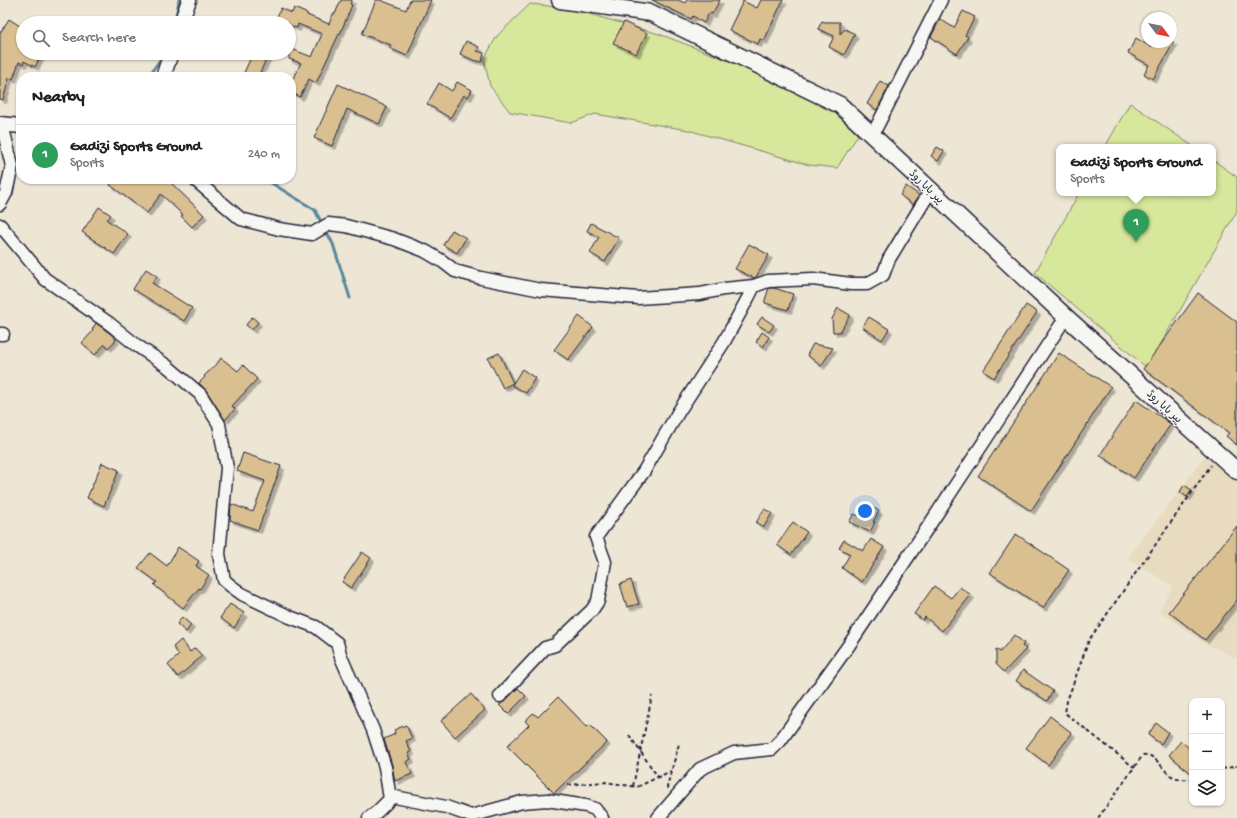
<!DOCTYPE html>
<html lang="en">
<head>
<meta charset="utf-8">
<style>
  body { margin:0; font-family:"Gochi Hand","Playpen Sans Arabic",sans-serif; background:#f6f6f6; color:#202124 }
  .controls { position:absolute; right:12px; bottom:12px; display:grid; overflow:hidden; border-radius:8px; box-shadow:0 1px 3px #0004 }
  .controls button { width:36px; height:36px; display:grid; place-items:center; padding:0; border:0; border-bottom:1px solid #e0e0e0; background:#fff; color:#202124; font:20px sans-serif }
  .compass { position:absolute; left:1141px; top:12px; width:36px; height:36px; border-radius:50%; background:#fff; box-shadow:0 1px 3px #0004; rotate:122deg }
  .you { position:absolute; left:865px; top:511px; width:14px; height:14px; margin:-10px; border:3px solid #fff; border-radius:50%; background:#1a73e8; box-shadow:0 0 0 6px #1a73e833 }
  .badge { display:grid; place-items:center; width:26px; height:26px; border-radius:50%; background:#db2777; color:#fff; font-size:13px; font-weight:700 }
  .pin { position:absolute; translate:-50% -33px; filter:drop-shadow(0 1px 2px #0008) }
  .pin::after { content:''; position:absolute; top:21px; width:14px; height:12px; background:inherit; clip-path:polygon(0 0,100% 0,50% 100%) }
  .popup { position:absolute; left:1056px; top:144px; width:160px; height:52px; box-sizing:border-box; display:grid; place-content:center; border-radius:8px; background:#fff; filter:drop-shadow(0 1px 3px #0005); font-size:13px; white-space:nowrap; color:#757577 }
  .popup b { font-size:15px; color:#202124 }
  .popup::after { content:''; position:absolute; left:50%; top:100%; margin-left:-8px; border:8px solid transparent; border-top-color:#fff }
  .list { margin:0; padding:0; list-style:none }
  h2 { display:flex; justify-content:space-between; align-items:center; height:52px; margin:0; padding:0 16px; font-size:17px }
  h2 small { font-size:13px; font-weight:400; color:#757577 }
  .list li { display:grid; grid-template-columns:26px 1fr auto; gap:12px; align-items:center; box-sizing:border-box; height:60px; padding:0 16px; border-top:1px solid #e0e0e0 }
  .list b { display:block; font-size:15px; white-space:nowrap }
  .list p { margin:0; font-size:13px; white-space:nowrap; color:#757577 }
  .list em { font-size:13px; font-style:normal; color:#757577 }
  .icon { flex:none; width:22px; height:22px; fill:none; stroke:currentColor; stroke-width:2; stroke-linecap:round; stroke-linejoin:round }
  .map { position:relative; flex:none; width:1237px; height:818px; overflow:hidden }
  .search { position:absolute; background:#fff; box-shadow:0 1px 3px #0004; left:16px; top:16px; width:280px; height:44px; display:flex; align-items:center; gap:10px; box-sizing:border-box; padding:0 14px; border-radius:22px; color:#757577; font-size:15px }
  .panel { position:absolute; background:#fff; box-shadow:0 1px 3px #0004; left:16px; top:72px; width:280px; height:112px; border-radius:16px }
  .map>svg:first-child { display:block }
  .built { fill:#e8dbc0 }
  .green { fill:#d7e79b; stroke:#7c846b }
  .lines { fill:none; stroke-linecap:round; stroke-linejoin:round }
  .stream { stroke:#59879a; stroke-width:3 }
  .building { fill:#dac090; stroke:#22223b; filter:url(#shadow) }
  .minor-casing { stroke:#22223b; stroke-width:15 }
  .tertiary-casing { stroke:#22223b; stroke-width:17 }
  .secondary-casing { stroke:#22223b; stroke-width:19 }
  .path { stroke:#22223b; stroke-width:2; stroke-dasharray:4 3; stroke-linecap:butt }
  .minor { stroke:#f6f6f2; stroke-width:12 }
  .tertiary { stroke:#f6f6f2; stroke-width:14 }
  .secondary { stroke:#f6f6f2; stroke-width:16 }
  .labels { text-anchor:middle; stroke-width:3; stroke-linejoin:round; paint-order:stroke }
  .street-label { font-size:11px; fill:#22223b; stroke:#f6f6f2 }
</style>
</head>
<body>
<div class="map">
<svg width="1237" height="818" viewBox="0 0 1237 818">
  <defs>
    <filter id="shadow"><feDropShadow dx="3.5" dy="3.5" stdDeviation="0" flood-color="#0004"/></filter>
  </defs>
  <rect width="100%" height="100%" fill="#eee6d5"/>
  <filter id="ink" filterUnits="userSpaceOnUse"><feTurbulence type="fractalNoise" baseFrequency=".025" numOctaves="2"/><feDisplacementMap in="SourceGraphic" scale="8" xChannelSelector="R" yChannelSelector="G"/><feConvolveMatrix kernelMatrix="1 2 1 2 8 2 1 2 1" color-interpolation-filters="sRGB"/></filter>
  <g filter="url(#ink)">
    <!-- built -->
    <path class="built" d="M 1216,442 L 1237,455 L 1237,659 L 1204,643 L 1159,611 L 1173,586 L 1127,559 Z"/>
    <!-- green -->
    <g class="green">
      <path d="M 530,4 L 568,8 L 659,34 L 743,66 L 837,114 L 858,135 L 837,168 L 809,165 L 688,130 L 595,114 L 571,123 L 510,112 L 490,86 L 484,59 L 497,36 Z"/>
      <path d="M 1130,103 L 1194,147 L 1105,147 Z"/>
      <path d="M 1213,160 L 1237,177 L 1237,211 L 1147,368 L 1035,273 L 1079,193 L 1213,193 Z"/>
    </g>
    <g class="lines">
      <!-- stream -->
      <g class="stream">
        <path d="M 176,17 L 179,0"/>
        <path d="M 148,77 L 164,54"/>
        <path d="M 265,179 L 315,210 L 322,224"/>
        <path d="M 325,229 L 333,244 L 350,298"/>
      </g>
    </g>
    <!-- building -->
    <g class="building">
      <path d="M 341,0 L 352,0 L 350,4 L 352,5 L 340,34 L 339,34 L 316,83 L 309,79 L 300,97 L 291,92 L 291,82 L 301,63 L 289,59 L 289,48 L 312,57 L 322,34 L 298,24 L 297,28 L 289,25 L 289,23 L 274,23 L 281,8 L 292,13 L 294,8 L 308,14 L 307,15 L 329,24 L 333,14 L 335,14 Z"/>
      <path d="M 376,0 L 380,0 L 406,10 L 410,0 L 431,0 L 407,56 L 389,48 L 391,45 L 362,34 Z"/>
      <path d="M 652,0 L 678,0 L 685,3 L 687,0 L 720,0 L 712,14 L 709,13 L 704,23 L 693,16 L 691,19 Z"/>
      <path d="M 761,0 L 783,0 L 764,41 L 760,39 L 758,44 L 729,30 L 743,1 L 757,8 Z"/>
      <path d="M 963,11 L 975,17 L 965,35 L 968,37 L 957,54 L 931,37 L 940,19 L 954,28 Z"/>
      <path d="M 9,19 L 23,28 L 23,53 L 42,53 L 35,67 L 24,61 L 23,64 L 19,62 L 13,79 L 9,78 L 3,100 L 0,99 L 0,33 Z"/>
      <path d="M 822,21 L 825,22 L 840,22 L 840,34 L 845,29 L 855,34 L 844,55 L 829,47 L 834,36 L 818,29 Z"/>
      <path d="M 624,22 L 647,33 L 636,54 L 613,43 Z"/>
      <path d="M 1136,38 L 1151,47 L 1154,42 L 1174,42 L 1153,79 L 1144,74 L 1149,65 L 1128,53 Z"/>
      <path d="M 466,41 L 479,47 L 477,51 L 484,53 L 482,62 L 473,60 L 460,54 Z"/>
      <path d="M 253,53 L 269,53 L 258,77 L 242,77 Z"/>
      <path d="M 880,81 L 889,86 L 877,110 L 867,104 Z"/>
      <path d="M 457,82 L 472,90 L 468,97 L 464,95 L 450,118 L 427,104 L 439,83 L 452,91 Z"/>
      <path d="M 338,84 L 387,107 L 379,124 L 347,109 L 332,146 L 314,138 Z"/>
      <path d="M 937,147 L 944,151 L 938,161 L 931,156 Z"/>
      <path d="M 115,179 L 167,179 L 204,215 L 192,227 L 181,216 L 183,215 L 161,194 L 147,213 L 110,185 Z"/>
      <path d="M 906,186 L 919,195 L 913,205 L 900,195 Z"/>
      <path d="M 99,207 L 111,215 L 107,220 L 128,234 L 114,254 L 82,232 Z"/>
      <path d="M 591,223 L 619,238 L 605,262 L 590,253 L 599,237 L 587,231 Z"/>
      <path d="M 452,230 L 466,238 L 457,253 L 443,245 Z"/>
      <path d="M 749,244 L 769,255 L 756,277 L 754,278 L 735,269 Z"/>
      <path d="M 146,269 L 157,276 L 152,283 L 192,308 L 184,321 L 133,289 Z"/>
      <path d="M 769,288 L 774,288 L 793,294 L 788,310 L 765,303 L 765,300 Z"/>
      <path d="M 1198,293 L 1237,322 L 1237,445 L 1226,436 L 1229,433 L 1143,369 Z"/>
      <path d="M 1026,305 L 1037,312 L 994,378 L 983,371 Z"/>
      <path d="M 838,308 L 850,315 L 840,332 L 833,332 L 832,319 Z"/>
      <path d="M 579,316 L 593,327 L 568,360 L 554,350 Z"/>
      <path d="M 252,317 L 258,322 L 252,330 L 246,325 Z"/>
      <path d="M 762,317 L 774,325 L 769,332 L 757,324 Z"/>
      <path d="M 869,317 L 889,329 L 882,340 L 862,327 Z"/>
      <path d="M 96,323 L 112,335 L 116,340 L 108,348 L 105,344 L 95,355 L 82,343 L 93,331 L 92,330 Z"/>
      <path d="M 762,332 L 769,337 L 763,347 L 756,342 Z"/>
      <path d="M 813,344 L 833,348 L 821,366 L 807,355 Z"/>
      <path d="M 499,353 L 513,383 L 503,388 L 488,358 Z"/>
      <path d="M 1059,353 L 1111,387 L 1031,511 L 978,476 Z"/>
      <path d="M 221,358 L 238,371 L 243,365 L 257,379 L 232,406 L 235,409 L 225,420 L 206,390 L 199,383 L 205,377 L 204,376 L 216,365 Z"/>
      <path d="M 522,369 L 535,378 L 526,393 L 512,385 Z"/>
      <path d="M 1136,400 L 1171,424 L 1134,478 L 1100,455 Z"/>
      <path d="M 243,453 L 281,466 L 258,530 L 230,520 L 231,504 L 253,512 L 265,481 L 237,471 Z"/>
      <path d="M 102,463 L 119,470 L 104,506 L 87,498 Z"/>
      <path d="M 1184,485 L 1192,490 L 1187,497 L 1180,492 Z"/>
      <path d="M 865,503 L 872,506 L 872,507 L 879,511 L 873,522 L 875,522 L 870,532 L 849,522 L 854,514 L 859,516 Z"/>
      <path d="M 764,509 L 772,513 L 764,527 L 756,523 Z"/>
      <path d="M 793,522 L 807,532 L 791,555 L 777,545 Z"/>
      <path d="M 1237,526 L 1237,600 L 1205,640 L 1169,612 Z"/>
      <path d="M 1016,534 L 1069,570 L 1043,608 L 990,573 Z"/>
      <path d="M 871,539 L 884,547 L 862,582 L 842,568 L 850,554 L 839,548 L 844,540 L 863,551 Z"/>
      <path d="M 178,547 L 199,561 L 196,566 L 209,575 L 200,589 L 199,588 L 183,608 L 154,585 L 157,582 L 138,568 L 150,553 L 167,566 Z"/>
      <path d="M 362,552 L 371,558 L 351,588 L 342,582 Z"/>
      <path d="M 631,580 L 639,604 L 627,607 L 620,584 Z"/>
      <path d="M 934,586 L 951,598 L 960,587 L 971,595 L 942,631 L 925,617 L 923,620 L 914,614 Z"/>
      <path d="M 230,604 L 244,613 L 234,628 L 220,618 Z"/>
      <path d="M 182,617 L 191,625 L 186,632 L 177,624 Z"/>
      <path d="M 1014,635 L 1024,643 L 1022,646 L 1026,649 L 1004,672 L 996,664 L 996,649 L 1000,652 Z"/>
      <path d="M 181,640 L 190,652 L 195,648 L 202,656 L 178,677 L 168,665 L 179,655 L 173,647 Z"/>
      <path d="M 1023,670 L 1053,691 L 1047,701 L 1016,681 Z"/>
      <path d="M 518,688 L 526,696 L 508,714 L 499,705 L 505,701 Z"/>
      <path d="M 471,694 L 485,710 L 455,737 L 441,721 Z"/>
      <path d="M 558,697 L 587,727 L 590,725 L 607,742 L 554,793 L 507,746 L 529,725 L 525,721 L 533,713 L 538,717 Z"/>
      <path d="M 1050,716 L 1072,733 L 1048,765 L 1026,748 Z"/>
      <path d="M 1156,723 L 1168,732 L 1161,744 L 1148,735 Z"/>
      <path d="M 406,725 L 412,738 L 406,741 L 411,752 L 408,753 L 411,759 L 406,762 L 412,774 L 395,781 L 392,765 L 384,739 L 395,734 L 394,730 Z"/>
      <path d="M 1181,741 L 1192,751 L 1192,774 L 1169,755 Z"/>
    </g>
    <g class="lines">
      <!-- minor casing -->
      <g class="minor-casing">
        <g id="minor">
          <path d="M 873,134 L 941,0"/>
          <path d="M 194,179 L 241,219 L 279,229 L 312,234 L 329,224 L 346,226 L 394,239 L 425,251 L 442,261 L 455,271 L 481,278 L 541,290 L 638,298 L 700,294 L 724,289 L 754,286 L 768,281 L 813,279 L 851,284 L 867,284 L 883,275 L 889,259 L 931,190"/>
          <path d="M 0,204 L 6,193 L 12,166 L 2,124"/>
          <path d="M 0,225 L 45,279 L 110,324 L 136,345 L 167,366 L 200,394 L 219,424 L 227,468 L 219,554 L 224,580 L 231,586 L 242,594 L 290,617 L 316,627 L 337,643 L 341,657 L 373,730 L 385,767 L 390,799 L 378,811 L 369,818"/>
          <path d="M 0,334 L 3,334"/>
          <path d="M 500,696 L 545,648 L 555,645 L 592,610 L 598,601 L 605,562 L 596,537 L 644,471 L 679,411 L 724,342 L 748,298 L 754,286"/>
          <path d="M 390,796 L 446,807 L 471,816 L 522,802 L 547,800 L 586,806 L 595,809 L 602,818"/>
          <path d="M 658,818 L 700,769 L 734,753 L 772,749 L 780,741 L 849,645 L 932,521 L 1066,317"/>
        </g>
      </g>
      <!-- tertiary casing -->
      <g class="tertiary-casing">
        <g id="tertiary">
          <path d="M 181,23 L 189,0"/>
          <path d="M 163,77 L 171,53"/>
          <path d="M 0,124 L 21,126"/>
        </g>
      </g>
      <!-- secondary casing -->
      <g class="secondary-casing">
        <path id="secondary" d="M 560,0 L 651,13 L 840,105 L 1066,317 L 1237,471"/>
      </g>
      <!-- path -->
      <g class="path">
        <path d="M 629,735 L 658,777"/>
        <path d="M 1135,768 L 1065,713 L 1067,701 L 1089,640 L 1211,465"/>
        <path d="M 1222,769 L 1237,766"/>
        <path d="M 568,785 L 605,782 L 637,787 L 671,771"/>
        <path d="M 633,786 L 652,696"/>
        <path d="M 668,789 L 667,787 L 679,744"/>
        <path d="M 1098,818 L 1143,755 C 1155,753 1162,769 1170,775 C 1176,779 1185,780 1192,779"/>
      </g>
      <!-- minor -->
      <use href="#minor" class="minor"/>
      <!-- tertiary -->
      <use href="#tertiary" class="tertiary"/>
      <!-- secondary -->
      <use href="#secondary" class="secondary"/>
    </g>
  </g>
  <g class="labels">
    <!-- street labels -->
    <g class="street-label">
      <text transform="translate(927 186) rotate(44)" y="4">پیر بابا روڈ</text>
      <text transform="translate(1165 406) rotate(42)" y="4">پیر بابا روڈ</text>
    </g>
  </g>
</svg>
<div class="controls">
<button>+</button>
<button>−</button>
<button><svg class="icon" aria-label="layers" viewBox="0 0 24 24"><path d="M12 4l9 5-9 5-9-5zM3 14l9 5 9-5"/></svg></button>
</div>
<svg class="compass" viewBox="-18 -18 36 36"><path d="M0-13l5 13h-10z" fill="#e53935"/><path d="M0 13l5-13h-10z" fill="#757577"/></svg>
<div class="you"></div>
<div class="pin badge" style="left:1136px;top:242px;background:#2e9e5b">1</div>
<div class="popup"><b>Gadizi Sports Ground</b>Sports</div>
<div class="search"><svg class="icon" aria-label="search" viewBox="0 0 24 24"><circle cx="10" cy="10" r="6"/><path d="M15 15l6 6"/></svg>Search here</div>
<section class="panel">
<h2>Nearby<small></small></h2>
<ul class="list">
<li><span class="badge" style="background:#2e9e5b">1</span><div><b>Gadizi Sports Ground</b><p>Sports</p></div><em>240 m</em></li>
</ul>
</section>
</div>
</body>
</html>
